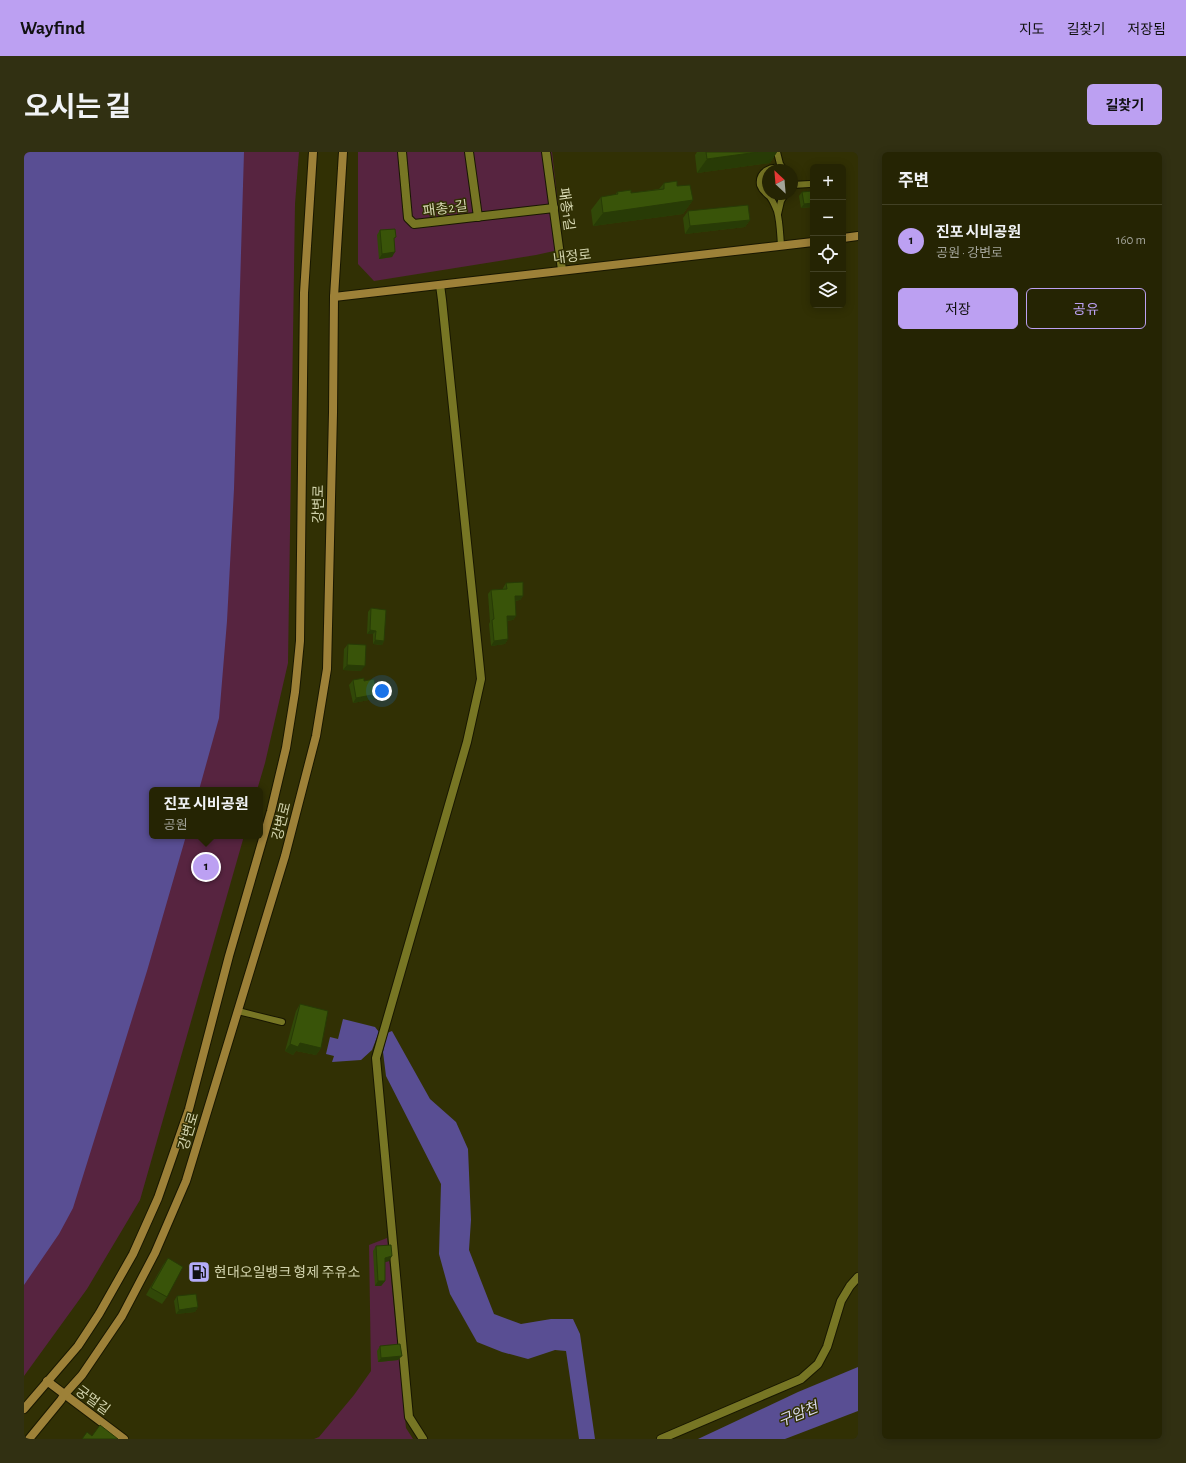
<!DOCTYPE html>
<html lang="ko">
<head>
<meta charset="utf-8">
<style>
  body { margin:0; font-family:"Alegreya Sans","Noto Sans KR",sans-serif; background:#313012; color:#f1f3f6 }
  .controls { position:absolute; right:12px; top:12px; display:grid; overflow:hidden; border-radius:6px; box-shadow:0 2px 10px #0003 }
  .controls button { width:36px; height:36px; display:grid; place-items:center; padding:0; border:0; border-bottom:1px solid #424125; background:#252403; color:#f1f3f6; font:20px sans-serif }
  .compass { position:absolute; left:738px; top:12px; width:36px; height:36px; border-radius:50%; background:#252403; box-shadow:0 2px 10px #0003; rotate:334deg }
  .you { position:absolute; left:358px; top:539px; width:14px; height:14px; margin:-10px; border:3px solid #fff; border-radius:50%; background:#1a73e8; box-shadow:0 0 0 6px #1a73e833 }
  .badge { display:grid; place-items:center; width:26px; height:26px; border-radius:50%; background:#bca0f2; color:#111; font-size:13px; font-weight:700 }
  .pin { position:absolute; translate:-50% -50%; border:2px solid #fff; box-shadow:0 1px 4px #0006 }
  .popup { position:absolute; left:125px; top:635px; width:114px; height:52px; box-sizing:border-box; display:grid; place-content:center; border-radius:6px; background:#252403; filter:drop-shadow(0 1px 3px #0005); font-size:13px; white-space:nowrap; color:#a3a49a }
  .popup b { font-size:15px; color:#f1f3f6 }
  .popup::after { content:''; position:absolute; left:50%; top:100%; margin-left:-8px; border:8px solid transparent; border-top-color:#252403 }
  .list { margin:0; padding:0; list-style:none }
  h2 { display:flex; justify-content:space-between; align-items:center; height:52px; margin:0; padding:0 16px; font-size:17px }
  h2 small { font-size:13px; font-weight:400; color:#a3a49a }
  .list li { display:grid; grid-template-columns:26px 1fr auto; gap:12px; align-items:center; box-sizing:border-box; height:72px; padding:0 16px; border-top:1px solid #424125 }
  .list b { display:block; font-size:15px; white-space:nowrap }
  .list p { margin:0; font-size:13px; white-space:nowrap; color:#a3a49a }
  .list em { font-size:13px; font-style:normal; color:#a3a49a }
  .actions { display:flex; gap:8px; padding:12px 16px }
  .actions a { flex:1; padding:9px 0; border:1px solid #bca0f2; border-radius:6px; text-align:center; font-size:14px; color:#bca0f2 }
  .actions .main { background:#bca0f2; color:#111 }
  .icon { flex:none; width:22px; height:22px; fill:none; stroke:currentColor; stroke-width:2; stroke-linecap:round; stroke-linejoin:round }
  .map { position:relative; flex:none; width:834px; height:1287px; overflow:hidden; border-radius:6px }
  header { display:flex; align-items:center; gap:24px; box-sizing:border-box; height:56px; padding:0 20px; background:#bca0f2; color:#111 }
  header strong { font-size:19px }
  nav { display:flex; gap:22px; margin-inline-start:auto; font-size:14px }
  .intro { display:flex; align-items:center; justify-content:space-between; box-sizing:border-box; height:96px; padding:0 24px }
  h1 { margin:0; font-size:28px }
  .button { padding:10px 18px; border-radius:6px; background:#bca0f2; color:#111; font-size:14px; font-weight:700 }
  main { display:flex; gap:24px; padding:0 24px }
  aside { flex:1; background:#252403; border-radius:6px; box-shadow:0 2px 10px #0003 }
  .map>svg:first-child { display:block }
  .green { fill:#572440 }
  .water { fill:#594e93 }
  .lines { fill:none; stroke-linecap:round; stroke-linejoin:round }
  .lane-casing { stroke:#181701; stroke-width:8 }
  .street-casing { stroke:#181701; stroke-width:10 }
  .secondary-casing { stroke:#181701; stroke-width:10 }
  .lane { stroke:#777624; stroke-width:6 }
  .street { stroke:#777624; stroke-width:8 }
  .secondary { stroke:#9d8138; stroke-width:8 }
  .wall { fill:#314808 }
  .shaded-wall { fill:#283b06 }
  .building { fill:#395409; stroke:#283b06 }
  .labels { text-anchor:middle; stroke-width:3; stroke-linejoin:round; paint-order:stroke }
  .street-label { font-size:14px; fill:#d3d4ae; stroke:#313004 }
  .poi-label { font-size:14px; fill:#d3d4ae; stroke:#313004; text-anchor:start }
  .water-label { font-size:15px; font-style:italic; fill:#dbdaef; stroke:#313004 }
</style>
</head>
<body>
<header>
<strong>Wayfind</strong>
<nav><a>지도</a><a>길찾기</a><a>저장됨</a></nav>
</header>
<div class="intro"><h1>오시는 길</h1><a class="button">길찾기</a></div>
<main>
<div class="map">
<svg width="834" height="1287" viewBox="0 0 834 1287">
  <rect width="100%" height="100%" fill="#313004"/>
  <!-- green -->
  <g class="green">
    <path d="M 0,0 L 275,0 L 271,52 L 264,511 L 241,611 L 233,638 L 128,638 L 128,684 L 220,684 L 116,1048 L 63,1137 L 0,1224 Z"/>
    <path d="M 334,0 L 528,0 L 539,97 L 512,103 L 350,129 L 334,112 Z"/>
    <path d="M 363,1086 L 382,1276 L 389,1287 L 290,1287 L 295,1285 L 330,1243 L 347,1219 L 345,1093 Z"/>
  </g>
  <!-- water -->
  <g class="water">
    <path d="M 0,0 L 220,0 L 210,337 L 203,469 L 195,566 L 175,638 L 128,638 L 128,684 L 162,684 L 123,819 L 49,1056 L 35,1082 L 0,1133 Z"/>
    <path d="M 319,867 L 351,875 L 355,880 L 348,898 L 337,908 L 308,910 L 310,904 L 302,902 L 306,885 L 314,887 Z"/>
    <path d="M 368,879 L 406,947 L 432,970 L 444,997 L 447,1068 L 445,1098 L 470,1162 L 497,1172 L 527,1167 L 549,1167 L 556,1182 L 571,1287 L 555,1287 L 542,1199 L 531,1198 L 504,1207 L 478,1200 L 453,1190 L 426,1142 L 415,1102 L 417,1032 L 362,924 L 359,900 L 363,881 Z"/>
    <path d="M 834,1215 L 834,1259 L 761,1287 L 674,1287 L 774,1240 Z"/>
  </g>
  <g class="lines">
    <!-- lane casing -->
    <g class="lane-casing">
      <g id="lane">
        <path d="M 753,0 L 756,12 L 760,18"/>
        <path d="M 768,33 L 786,32"/>
        <path d="M 754,62 L 757,49 L 761,42"/>
        <path d="M 757,93 C 756,82 756,70 753,59 C 751,54 749,49 746,45 C 742,41 738,39 736,33 C 734,20 748,12 759,18"/>
        <path d="M 214,859 L 258,870"/>
      </g>
    </g>
    <!-- street casing -->
    <g class="street-casing">
      <g id="street">
        <path d="M 378,0 L 384,66 L 390,72 L 530,56"/>
        <path d="M 445,0 L 454,65"/>
        <path d="M 522,0 L 538,118"/>
        <path d="M 399,1287 L 385,1265 L 352,906 L 443,590 L 457,527 L 418,148 L 416,133"/>
        <path d="M 637,1287 L 777,1227 L 794,1212 L 803,1195 L 817,1149 L 826,1134 L 834,1125"/>
      </g>
    </g>
    <!-- secondary casing -->
    <g class="secondary-casing">
      <g id="secondary">
        <path d="M 819,86 L 834,84"/>
        <path d="M 310,145 L 789,90"/>
        <path d="M 23,1229 L 100,1287"/>
        <path d="M 0,1257 L 54,1194 L 75,1162 L 109,1102 L 134,1046 L 165,957 L 205,804 L 247,659 L 262,596 L 271,540 L 276,489 L 280,141 L 289,0"/>
        <path d="M 5,1287 L 37,1248 L 40,1243 L 58,1223 L 98,1164 L 131,1101 L 162,1029 L 261,704 L 292,584 L 303,517 L 309,261 L 310,145 L 319,0"/>
      </g>
    </g>
    <!-- lane -->
    <use href="#lane" class="lane"/>
    <!-- street -->
    <use href="#street" class="street"/>
    <!-- secondary -->
    <use href="#secondary" class="secondary"/>
  </g>
  <!-- wall -->
  <g class="wall">
    <path d="M 673,0 L 753,0 L 746,11 L 673,21 L 671,3 Z"/>
    <path d="M 640,31 L 653,34 L 669,48 L 659,62 L 569,74 L 567,58 L 577,45 L 591,43 L 593,40 L 607,41 L 635,37 Z"/>
    <path d="M 778,40 L 789,55 L 777,56 L 775,44 Z"/>
    <path d="M 664,59 L 726,68 L 721,75 L 661,82 L 659,66 Z"/>
    <path d="M 356,78 L 370,87 L 368,105 L 355,107 L 353,83 Z"/>
    <path d="M 482,431 L 499,444 L 496,448 L 491,449 L 492,464 L 489,468 L 483,469 L 484,487 L 481,492 L 467,494 L 465,472 L 466,470 L 464,442 L 467,438 L 479,437 L 479,436 Z"/>
    <path d="M 347,456 L 360,489 L 358,493 L 349,492 L 349,482 L 343,482 L 344,460 Z"/>
    <path d="M 324,492 L 337,519 L 319,518 L 320,497 Z"/>
    <path d="M 329,528 L 350,547 L 329,551 L 325,533 Z"/>
    <path d="M 276,852 L 297,896 L 292,903 L 272,899 L 269,903 L 261,899 L 272,859 Z"/>
    <path d="M 352,1094 L 365,1109 L 361,1110 L 361,1129 L 357,1134 L 351,1134 L 349,1099 Z"/>
    <path d="M 144,1106 L 143,1145 L 138,1152 L 122,1143 L 139,1113 Z"/>
    <path d="M 153,1144 L 174,1155 L 171,1160 L 152,1162 L 150,1149 Z"/>
    <path d="M 356,1194 L 374,1208 L 354,1210 L 353,1199 Z"/>
  </g>
  <!-- shaded-wall -->
  <g class="shaded-wall">
    <path d="M 734,0 L 753,0 L 746,11 L 673,21 L 683,7 Z"/>
    <path d="M 669,48 L 659,62 L 569,74 L 579,61 Z"/>
    <path d="M 789,51 L 789,55 L 777,56 L 780,52 Z"/>
    <path d="M 726,68 L 721,75 L 661,82 L 666,74 Z"/>
    <path d="M 371,100 L 368,105 L 355,107 L 358,102 Z"/>
    <path d="M 491,444 L 499,444 L 496,448 L 487,449 Z"/>
    <path d="M 483,464 L 492,464 L 489,468 L 479,469 Z"/>
    <path d="M 346,478 L 352,479 L 349,482 L 343,482 Z"/>
    <path d="M 484,487 L 481,492 L 467,494 L 470,489 Z"/>
    <path d="M 351,488 L 360,489 L 358,493 L 349,492 Z"/>
    <path d="M 323,513 L 341,514 L 337,519 L 319,518 Z"/>
    <path d="M 353,542 L 350,547 L 329,551 L 332,546 Z"/>
    <path d="M 276,891 L 297,896 L 292,903 L 272,899 L 269,903 L 261,899 L 266,892 Z"/>
    <path d="M 368,1104 L 365,1109 L 358,1111 L 361,1106 Z"/>
    <path d="M 354,1129 L 361,1129 L 357,1134 L 351,1134 Z"/>
    <path d="M 174,1155 L 171,1160 L 152,1162 L 155,1158 Z"/>
    <path d="M 378,1204 L 374,1208 L 354,1210 L 357,1206 Z"/>
  </g>
  <!-- building -->
  <g class="building">
    <path d="M 682,0 L 734,0 L 683,7 Z"/>
    <path d="M 653,29 L 653,34 L 666,33 L 669,48 L 579,61 L 577,45 L 594,42 L 593,40 L 607,38 L 607,41 L 640,37 L 640,31 Z"/>
    <path d="M 819,35 L 820,35 L 822,44 L 819,45 Z"/>
    <path d="M 789,39 L 789,51 L 780,52 L 778,40 Z"/>
    <path d="M 724,53 L 726,68 L 666,74 L 664,59 Z"/>
    <path d="M 371,77 L 372,85 L 370,86 L 371,100 L 358,102 L 356,78 Z"/>
    <path d="M 499,430 L 499,444 L 491,444 L 492,464 L 483,464 L 484,487 L 470,489 L 468,468 L 470,467 L 467,438 L 483,437 L 482,431 Z"/>
    <path d="M 347,456 L 362,458 L 360,489 L 351,488 L 352,479 L 346,478 Z"/>
    <path d="M 324,492 L 342,493 L 341,514 L 323,513 Z"/>
    <path d="M 340,526 L 340,529 L 350,527 L 353,542 L 332,546 L 329,528 Z"/>
    <path d="M 276,852 L 304,859 L 297,896 L 276,891 L 274,895 L 266,892 Z"/>
    <path d="M 367,1093 L 368,1104 L 361,1106 L 361,1129 L 354,1129 L 352,1094 Z"/>
    <path d="M 144,1106 L 159,1115 L 143,1145 L 127,1136 Z"/>
    <path d="M 172,1142 L 174,1155 L 155,1158 L 153,1144 Z"/>
    <path d="M 376,1192 L 378,1204 L 357,1206 L 356,1194 Z"/>
    <path d="M 76,1273 L 94,1287 L 58,1287 L 63,1280 L 68,1284 Z"/>
  </g>
  <!-- icons -->
  <defs>
    <g id="fuel-square" transform="scale(1.15)"><rect x="-9" y="-9" width="18" height="18" rx="4" fill="#b4acf9" stroke="#313004"/><path d="M-5.5-6h7V0h2V4h1.3V-2.5L3-4.5l.8-.8L6-3V5H2.5V1h-1V6h-7ZM-4.2-4.7v3.2H.2V-4.7Z" fill="#111"/></g>
  </defs>
  <g fill-rule="evenodd">
    <use href="#fuel-square" x="175" y="1120"/>
  </g>
  <g class="labels">
    <!-- street labels -->
    <g class="street-label">
      <text transform="translate(421 56) rotate(-7)" y="5">패총2길</text>
      <text transform="translate(543 57) rotate(82)" y="5">패총1길</text>
      <text transform="translate(548 104) rotate(-7)" y="5">내정로</text>
      <text transform="translate(294 352) rotate(-89)" y="5">강변로</text>
      <text transform="translate(257 669) rotate(-76)" y="5">강변로</text>
      <text transform="translate(164 979) rotate(-73)" y="5">강변로</text>
      <text transform="translate(69 1248) rotate(36)" y="5">궁멀길</text>
    </g>
    <!-- poi labels -->
    <g class="poi-label">
      <text x="190" y="1125">현대오일뱅크 형제 주유소</text>
    </g>
    <!-- water labels -->
    <g class="water-label">
      <text transform="translate(774 1262) rotate(-22)" y="5">구암천</text>
    </g>
  </g>
</svg>
<div class="controls">
<button>+</button>
<button>−</button>
<button><svg class="icon" aria-label="locate" viewBox="0 0 24 24"><circle cx="12" cy="12" r="6"/><path d="M12 2v4M12 18v4M2 12h4M18 12h4"/></svg></button>
<button><svg class="icon" aria-label="layers" viewBox="0 0 24 24"><path d="M12 4l9 5-9 5-9-5zM3 14l9 5 9-5"/></svg></button>
</div>
<svg class="compass" viewBox="-18 -18 36 36"><path d="M0-13l5 13h-10z" fill="#e53935"/><path d="M0 13l5-13h-10z" fill="#a3a49a"/></svg>
<div class="you"></div>
<div class="pin badge" style="left:182px;top:715px">1</div>
<div class="popup"><b>진포 시비공원</b>공원</div>
</div>
<aside>
<h2>주변<small></small></h2>
<ul class="list">
<li><span class="badge">1</span><div><b>진포 시비공원</b><p>공원 · 강변로</p></div><em>160 m</em></li>
</ul>
<div class="actions"><a class="main">저장</a><a>공유</a></div>
</aside>
</main>
</body>
</html>
